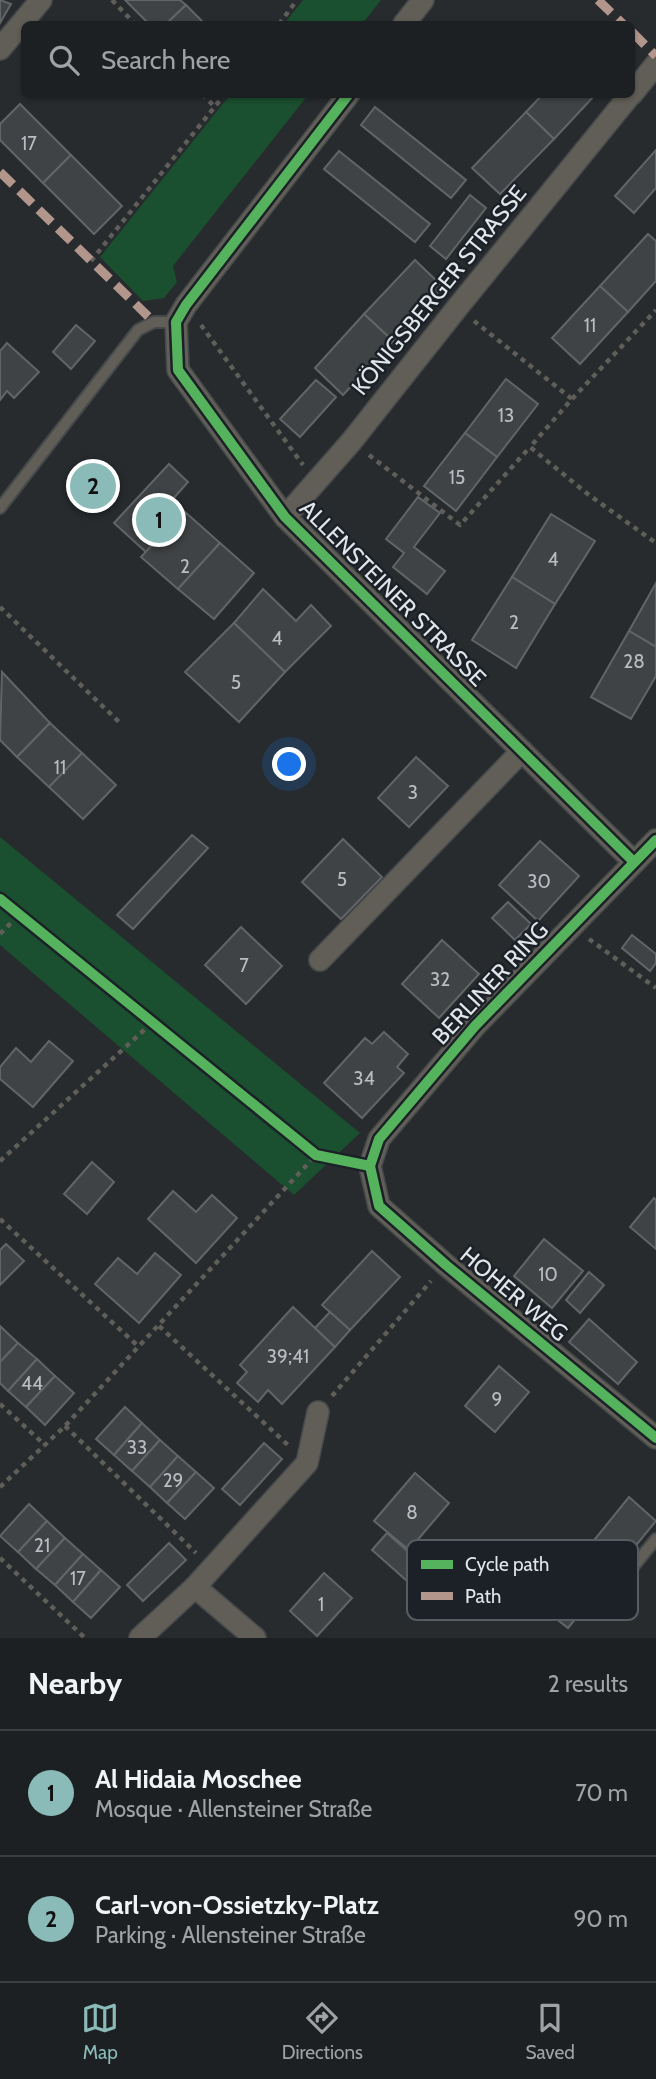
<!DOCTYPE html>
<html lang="en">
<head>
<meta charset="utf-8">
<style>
  body { margin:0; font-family:Cabin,sans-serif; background:#2a2d2f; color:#f1f3f6 }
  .you { position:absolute; left:290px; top:765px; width:24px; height:24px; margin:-18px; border:5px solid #fff; border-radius:50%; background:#1a73e8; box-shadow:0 0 0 10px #1a73e833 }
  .badge { display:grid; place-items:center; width:46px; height:46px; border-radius:50%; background:#8bbbb9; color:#111; font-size:23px; font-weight:700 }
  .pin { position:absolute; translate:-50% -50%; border:4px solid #fff; box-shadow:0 2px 7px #0006 }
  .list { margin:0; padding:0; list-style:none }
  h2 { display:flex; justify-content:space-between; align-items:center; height:91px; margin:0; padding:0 28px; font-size:30px }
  h2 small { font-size:23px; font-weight:400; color:#a0a3a5 }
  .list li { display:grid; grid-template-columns:46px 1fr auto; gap:21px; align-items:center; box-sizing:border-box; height:126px; padding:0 28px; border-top:2px solid #3b3e40 }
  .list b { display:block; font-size:26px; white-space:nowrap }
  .list p { margin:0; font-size:23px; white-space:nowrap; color:#a0a3a5 }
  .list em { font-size:23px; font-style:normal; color:#a0a3a5 }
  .icon { flex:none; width:38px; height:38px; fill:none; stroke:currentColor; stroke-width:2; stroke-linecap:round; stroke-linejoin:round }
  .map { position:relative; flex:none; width:656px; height:1638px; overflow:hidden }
  .search { position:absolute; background:#1d2022; box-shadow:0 2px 5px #0004; left:21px; right:21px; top:21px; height:77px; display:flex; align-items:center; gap:18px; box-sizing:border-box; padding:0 24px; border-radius:10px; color:#a0a3a5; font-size:26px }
  .sheet { height:343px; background:#1d2022 }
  nav { display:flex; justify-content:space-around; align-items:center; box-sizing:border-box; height:98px; border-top:2px solid #3b3e40; background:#1d2022; font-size:19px; color:#a0a3a5 }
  nav a { display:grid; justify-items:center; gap:4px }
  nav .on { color:#8bbbb9 }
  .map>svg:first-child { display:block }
  .green { fill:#1a4f2f }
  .building { fill:#404345; stroke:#626568; stroke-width:2 }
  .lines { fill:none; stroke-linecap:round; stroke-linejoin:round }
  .service-casing { stroke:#46494b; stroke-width:14 }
  .minor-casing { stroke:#46494b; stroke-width:24 }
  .path { stroke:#5f5e59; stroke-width:4.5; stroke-dasharray:5 5; stroke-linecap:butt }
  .service { stroke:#605e56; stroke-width:10 }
  .minor { stroke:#605e56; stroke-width:21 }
  .quiet { stroke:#b2968c; stroke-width:9; stroke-dasharray:18 9; stroke-linecap:butt }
  .cycleway-casing { stroke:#1b2127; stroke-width:15 }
  .cycleway { stroke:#56b35d; stroke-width:10 }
  .labels { text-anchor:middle; stroke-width:5; stroke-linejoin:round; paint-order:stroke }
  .number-label { font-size:19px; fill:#b9bdc1 }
  .street-label { font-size:23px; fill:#e1e6ea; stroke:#1b2127 }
  .key { fill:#1b2127; stroke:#565c62; stroke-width:2 }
  .key-label { font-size:19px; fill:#e1e6ea }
</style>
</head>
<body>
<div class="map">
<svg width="656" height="1638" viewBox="0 0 656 1638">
  <rect width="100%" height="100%" fill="#272b2e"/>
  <!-- green -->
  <g class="green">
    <path d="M 303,0 L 381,0 L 362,24 L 284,24 Z"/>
    <path d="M 230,95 L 308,95 L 173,266 L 177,282 L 164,298 L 143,301 L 100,257 Z"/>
    <path d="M 0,837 L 360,1133 L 294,1195 L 0,945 Z"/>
  </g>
  <!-- building -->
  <g class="building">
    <path d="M 0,0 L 11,4 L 0,23 Z"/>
    <path d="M 125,0 L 180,0 L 186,5 L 166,24 L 149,24 Z"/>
    <path d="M 186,5 L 205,24 L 166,24 Z"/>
    <path d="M 543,94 L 596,94 L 554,139 L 526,112 Z"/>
    <path d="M 20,104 L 71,155 L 43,183 L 0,140 L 0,124 Z"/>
    <path d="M 375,107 L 466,180 L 451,198 L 361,125 Z"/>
    <path d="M 526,112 L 554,139 L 500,194 L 472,168 Z"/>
    <path d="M 656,150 L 656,188 L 634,213 L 615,196 Z"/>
    <path d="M 339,151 L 430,224 L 415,242 L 324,169 Z"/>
    <path d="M 71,155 L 122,206 L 94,234 L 43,183 Z"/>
    <path d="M 470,195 L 486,208 L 446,259 L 430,246 Z"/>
    <path d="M 648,234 L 656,241 L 656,281 L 628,312 L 600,286 Z"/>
    <path d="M 415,260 L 443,287 L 393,341 L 364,314 Z"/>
    <path d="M 600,286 L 628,312 L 580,364 L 552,338 Z"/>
    <path d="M 364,314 L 393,341 L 343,395 L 315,368 Z"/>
    <path d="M 76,325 L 95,341 L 71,369 L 53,352 Z"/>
    <path d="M 7,343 L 39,372 L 14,398 L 7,391 L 0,400 L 0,351 Z"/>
    <path d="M 506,379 L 538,404 L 497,457 L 465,433 Z"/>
    <path d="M 316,380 L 336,397 L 300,437 L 280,419 Z"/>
    <path d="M 465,433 L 497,457 L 456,511 L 424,486 Z"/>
    <path d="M 169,464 L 188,482 L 172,500 L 184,511 L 147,553 L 114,523 Z"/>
    <path d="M 418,497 L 440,513 L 414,547 L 445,571 L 427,594 L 393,567 L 404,553 L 386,539 Z"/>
    <path d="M 184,511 L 220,543 L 178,589 L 141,557 Z"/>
    <path d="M 551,514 L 595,541 L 555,604 L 512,577 Z"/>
    <path d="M 220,543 L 254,573 L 214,619 L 178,589 Z"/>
    <path d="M 512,577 L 555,604 L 516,668 L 472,640 Z"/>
    <path d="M 656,583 L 656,647 L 629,631 Z"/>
    <path d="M 263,589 L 296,621 L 311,605 L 331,626 L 285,672 L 234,623 Z"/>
    <path d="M 234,623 L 285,672 L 239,722 L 185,672 Z"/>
    <path d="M 629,631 L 656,647 L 656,676 L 631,719 L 591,697 Z"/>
    <path d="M 2,672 L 50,723 L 17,757 L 0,740 Z"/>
    <path d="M 50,723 L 82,753 L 49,787 L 17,757 Z"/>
    <path d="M 82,753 L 116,785 L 83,819 L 49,787 Z"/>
    <path d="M 416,757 L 448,786 L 409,827 L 378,798 Z"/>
    <path d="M 192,835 L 208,848 L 133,929 L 117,915 Z"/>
    <path d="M 343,839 L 382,877 L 341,919 L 302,882 Z"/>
    <path d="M 540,841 L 579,876 L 538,921 L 499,885 Z"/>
    <path d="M 508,902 L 531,924 L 515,940 L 492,918 Z"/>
    <path d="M 241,927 L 282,966 L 246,1004 L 205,965 Z"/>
    <path d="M 632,935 L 656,954 L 656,963 L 650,971 L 622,948 Z"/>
    <path d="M 442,940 L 479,974 L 439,1018 L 402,984 Z"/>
    <path d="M 384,1032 L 408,1054 L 397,1067 L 404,1073 L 362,1118 L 324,1083 L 365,1038 L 372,1044 Z"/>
    <path d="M 49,1041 L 73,1061 L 33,1107 L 0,1079 L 0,1067 L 16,1048 L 31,1062 Z"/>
    <path d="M 92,1162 L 114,1182 L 87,1214 L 64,1194 Z"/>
    <path d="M 173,1191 L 196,1212 L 212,1195 L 237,1218 L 196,1263 L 148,1219 Z"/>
    <path d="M 654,1198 L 656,1200 L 656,1249 L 630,1227 Z"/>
    <path d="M 544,1239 L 583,1271 L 552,1308 L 514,1276 Z"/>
    <path d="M 6,1244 L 24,1261 L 0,1285 L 0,1250 Z"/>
    <path d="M 372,1251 L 400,1277 L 350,1330 L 322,1305 Z"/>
    <path d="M 155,1253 L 181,1275 L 139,1323 L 95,1284 L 118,1258 L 137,1274 Z"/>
    <path d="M 589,1272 L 604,1285 L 580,1313 L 566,1300 Z"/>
    <path d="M 293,1307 L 335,1347 L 282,1404 L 268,1390 L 258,1402 L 237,1383 L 247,1372 L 240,1365 Z"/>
    <path d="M 330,1312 L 350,1330 L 335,1347 L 315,1328 Z"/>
    <path d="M 589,1319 L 637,1362 L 618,1384 L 569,1342 Z"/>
    <path d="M 0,1326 L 18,1343 L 0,1362 Z"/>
    <path d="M 18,1343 L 37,1359 L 8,1391 L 0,1383 L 0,1362 Z"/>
    <path d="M 37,1359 L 55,1376 L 26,1407 L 8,1391 Z"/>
    <path d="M 499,1366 L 529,1392 L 495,1432 L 465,1406 Z"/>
    <path d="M 55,1376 L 74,1393 L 45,1425 L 26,1407 Z"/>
    <path d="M 125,1407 L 142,1423 L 114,1455 L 96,1439 Z"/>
    <path d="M 142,1423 L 160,1440 L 132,1471 L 114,1455 Z"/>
    <path d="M 160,1440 L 178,1456 L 150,1487 L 132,1471 Z"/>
    <path d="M 264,1443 L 282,1459 L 240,1505 L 222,1489 Z"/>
    <path d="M 178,1456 L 196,1472 L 167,1503 L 150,1487 Z"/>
    <path d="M 196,1472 L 214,1488 L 185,1519 L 167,1503 Z"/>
    <path d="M 415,1473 L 449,1503 L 409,1550 L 374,1521 Z"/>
    <path d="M 629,1497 L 656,1521 L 623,1561 L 595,1539 Z"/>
    <path d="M 29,1504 L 47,1521 L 18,1552 L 0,1536 Z"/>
    <path d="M 47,1521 L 65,1538 L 36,1569 L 18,1552 Z"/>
    <path d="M 387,1533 L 421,1563 L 406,1580 L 372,1550 Z"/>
    <path d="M 65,1538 L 83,1554 L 55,1585 L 36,1569 Z"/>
    <path d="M 595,1539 L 623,1561 L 602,1586 L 575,1563 Z"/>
    <path d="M 169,1543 L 186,1560 L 143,1601 L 127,1585 Z"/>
    <path d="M 83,1554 L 101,1570 L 73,1602 L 55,1585 Z"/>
    <path d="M 575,1563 L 602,1586 L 568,1628 L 540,1606 Z"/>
    <path d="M 101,1570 L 120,1587 L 91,1618 L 73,1602 Z"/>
    <path d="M 324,1573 L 352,1598 L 317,1636 L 290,1611 Z"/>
  </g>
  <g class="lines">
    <!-- service casing -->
    <g class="service-casing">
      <g id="service">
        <path d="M 0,508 L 138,330 L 154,322 L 176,322"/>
        <path d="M 597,1611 L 656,1539"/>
      </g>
    </g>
    <!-- minor casing -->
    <g class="minor-casing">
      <g id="minor">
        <path d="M 404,24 L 423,0"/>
        <path d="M 0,49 L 41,0"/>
        <path d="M 349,94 L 186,305 L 176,322 L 178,370 L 285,517 L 634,862"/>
        <path d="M 632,94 L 656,64"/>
        <path d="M 285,517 L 351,442 L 457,308 L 631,94"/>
        <path d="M 656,840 L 475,1026 L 379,1139 L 370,1166 L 379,1206 L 446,1265 L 656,1438"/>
        <path d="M 320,960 L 522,751"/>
        <path d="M 195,1587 L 255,1638"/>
        <path d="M 140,1638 L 195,1587 L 307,1463 L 318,1412"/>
      </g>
    </g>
    <!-- path -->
    <g class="path">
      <path d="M 112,0 L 135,24"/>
      <path d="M 279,24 L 297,0"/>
      <path d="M 202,94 L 215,107"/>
      <path d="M 91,261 L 225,94"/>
      <path d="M 474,321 L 572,399 L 530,447 L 589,495 L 656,543"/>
      <path d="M 201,325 L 303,465"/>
      <path d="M 572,399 L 656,310"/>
      <path d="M 369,455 L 460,525 L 530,447"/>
      <path d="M 0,607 L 119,722"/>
      <path d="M 0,934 L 19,915"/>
      <path d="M 589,939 L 656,988"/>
      <path d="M 0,1161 L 153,1022"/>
      <path d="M 0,1219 L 139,1347"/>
      <path d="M 159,1326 L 289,1446"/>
      <path d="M 332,1396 L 431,1281"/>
      <path d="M 0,1404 L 45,1445"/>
      <path d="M 65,1426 L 196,1553"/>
      <path d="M 0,1487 L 65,1426 L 316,1155"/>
      <path d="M 0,1558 L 85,1638"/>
    </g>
    <!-- service -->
    <use href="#service" class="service"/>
    <!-- minor -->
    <use href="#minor" class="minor"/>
    <!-- quiet -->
    <g class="quiet">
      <path d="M 598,0 L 623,24"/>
      <path d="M 632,32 L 656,56"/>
      <path d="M 0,172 L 154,322"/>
    </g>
    <!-- cycleway casing -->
    <g class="cycleway-casing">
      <g id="cycleway">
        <path d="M 349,94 L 186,305 L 176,322 L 178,370 L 285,517 L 634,862"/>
        <path d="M 0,899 L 316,1155 L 370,1166"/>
        <path d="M 370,1166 L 379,1139 L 475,1026 L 656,840"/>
        <path d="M 370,1166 L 379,1206 L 446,1265 L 656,1438"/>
      </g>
    </g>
    <!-- cycleway -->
    <use href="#cycleway" class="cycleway"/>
  </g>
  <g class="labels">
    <!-- number labels -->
    <g class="number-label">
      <text x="29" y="150">17</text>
      <text x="590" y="332">11</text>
      <text x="506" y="422">13</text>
      <text x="457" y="484">15</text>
      <text x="553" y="566">4</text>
      <text x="185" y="573">2</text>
      <text x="514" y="629">2</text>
      <text x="277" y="645">4</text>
      <text x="634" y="668">28</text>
      <text x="236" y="689">5</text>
      <text x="60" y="774">11</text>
      <text x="413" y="799">3</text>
      <text x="342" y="886">5</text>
      <text x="539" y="888">30</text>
      <text x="244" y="972">7</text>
      <text x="440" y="986">32</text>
      <text x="364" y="1085">34</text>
      <text x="548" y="1281">10</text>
      <text x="288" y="1363">39;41</text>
      <text x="32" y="1390">44</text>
      <text x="497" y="1406">9</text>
      <text x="137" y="1454">33</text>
      <text x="173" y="1487">29</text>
      <text x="412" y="1519">8</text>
      <text x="42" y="1552">21</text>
      <text x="78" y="1585">17</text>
      <text x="321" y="1611">1</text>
    </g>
    <!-- street labels -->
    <g class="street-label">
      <text transform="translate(439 290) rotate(-51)" y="8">KÖNIGSBERGER STRASSE</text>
      <text transform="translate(393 593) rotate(45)" y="8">ALLENSTEINER STRASSE</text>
      <text transform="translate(490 983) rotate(-47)" y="8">BERLINER RING</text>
      <text transform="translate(514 1294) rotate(40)" y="8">HOHER WEG</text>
    </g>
  </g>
  <!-- legend -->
  <rect x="407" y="1540" width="231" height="80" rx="10" class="key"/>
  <rect x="421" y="1560" width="32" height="9" fill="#56b35d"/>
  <rect x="421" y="1592" width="32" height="8" fill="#b2968c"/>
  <g class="key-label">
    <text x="465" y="1571">Cycle path</text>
    <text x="465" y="1603">Path</text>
  </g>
</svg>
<div class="you"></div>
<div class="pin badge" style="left:159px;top:520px">1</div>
<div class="pin badge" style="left:93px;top:486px">2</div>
<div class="search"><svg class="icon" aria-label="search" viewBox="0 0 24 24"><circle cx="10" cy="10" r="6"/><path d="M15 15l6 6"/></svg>Search here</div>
</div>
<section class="sheet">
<h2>Nearby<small>2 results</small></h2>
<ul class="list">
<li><span class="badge">1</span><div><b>Al Hidaia Moschee</b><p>Mosque · Allensteiner Straße</p></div><em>70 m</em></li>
<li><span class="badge">2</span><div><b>Carl-von-Ossietzky-Platz</b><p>Parking · Allensteiner Straße</p></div><em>90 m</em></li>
</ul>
</section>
<nav>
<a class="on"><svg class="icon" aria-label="map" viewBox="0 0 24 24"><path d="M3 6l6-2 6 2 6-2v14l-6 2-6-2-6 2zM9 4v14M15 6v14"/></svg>Map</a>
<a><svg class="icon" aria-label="directions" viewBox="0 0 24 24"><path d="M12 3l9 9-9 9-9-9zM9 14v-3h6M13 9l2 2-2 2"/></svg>Directions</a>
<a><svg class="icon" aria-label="saved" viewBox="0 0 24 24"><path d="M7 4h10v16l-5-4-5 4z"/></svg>Saved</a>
</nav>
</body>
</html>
